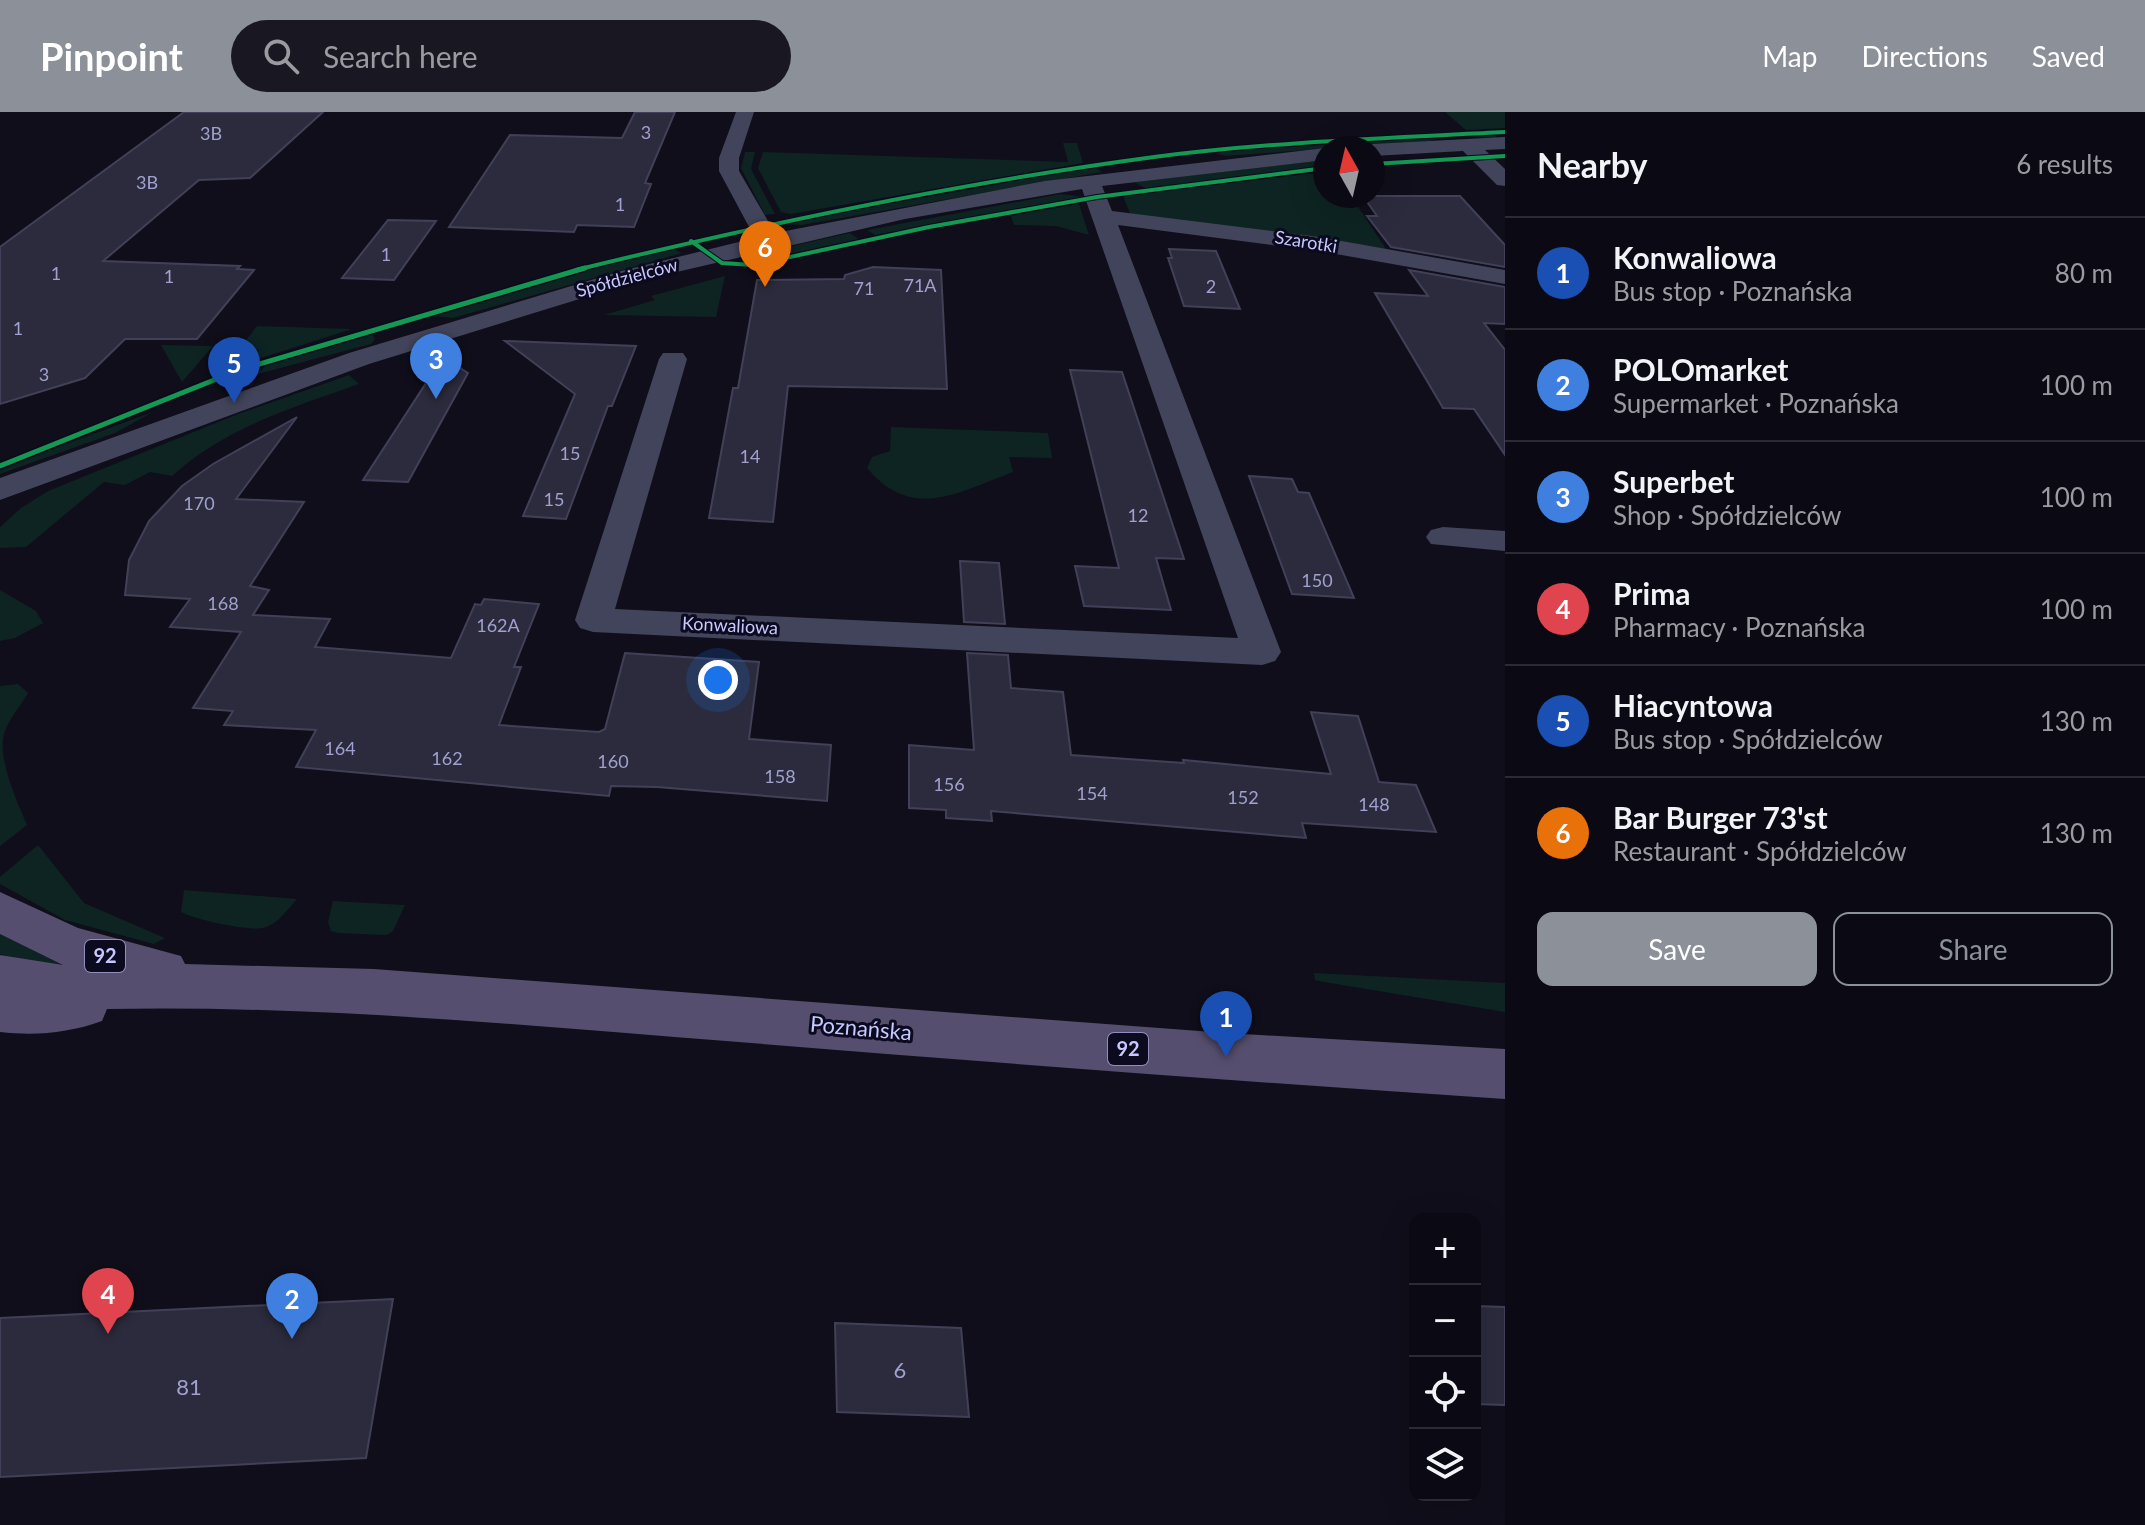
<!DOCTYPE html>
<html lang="en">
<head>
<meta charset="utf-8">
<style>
  body { margin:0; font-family:Lato,sans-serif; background:#191822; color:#f1f3f6 }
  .controls { position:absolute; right:24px; bottom:24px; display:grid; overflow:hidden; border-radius:16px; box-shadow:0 8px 32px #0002 }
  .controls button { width:72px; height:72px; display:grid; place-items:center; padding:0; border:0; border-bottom:2px solid #2b2b34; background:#0b0a14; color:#f1f3f6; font:40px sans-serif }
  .compass { position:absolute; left:1313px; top:24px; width:72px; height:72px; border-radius:50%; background:#0b0a14; box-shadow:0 8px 32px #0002; rotate:352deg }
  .you { position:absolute; left:718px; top:568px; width:28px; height:28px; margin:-20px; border:6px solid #fff; border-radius:50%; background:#1a73e8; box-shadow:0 0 0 12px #1a73e833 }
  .badge { display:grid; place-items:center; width:52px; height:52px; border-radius:50%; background:#8c9099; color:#fff; font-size:26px; font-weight:700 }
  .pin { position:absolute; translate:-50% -66px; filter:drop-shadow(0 2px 4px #0008) }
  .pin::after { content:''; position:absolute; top:42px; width:28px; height:24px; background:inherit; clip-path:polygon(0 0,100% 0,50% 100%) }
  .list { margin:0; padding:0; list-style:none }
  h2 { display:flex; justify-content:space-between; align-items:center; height:104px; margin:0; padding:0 32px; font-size:34px }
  h2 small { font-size:26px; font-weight:400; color:#9a9aa0 }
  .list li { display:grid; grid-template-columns:52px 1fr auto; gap:24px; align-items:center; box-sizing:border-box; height:112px; padding:0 32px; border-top:2px solid #2b2b34 }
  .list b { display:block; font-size:30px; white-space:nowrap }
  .list p { margin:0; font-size:26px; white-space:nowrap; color:#9a9aa0 }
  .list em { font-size:26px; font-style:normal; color:#9a9aa0 }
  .actions { display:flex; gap:16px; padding:24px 32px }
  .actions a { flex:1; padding:18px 0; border:2px solid #8c9099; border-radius:16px; text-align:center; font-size:28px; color:#8c9099 }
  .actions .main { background:#8c9099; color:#fff }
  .icon { flex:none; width:44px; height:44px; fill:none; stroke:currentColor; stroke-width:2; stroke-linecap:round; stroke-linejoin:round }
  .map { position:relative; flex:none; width:1505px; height:1413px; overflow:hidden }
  header { display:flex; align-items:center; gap:48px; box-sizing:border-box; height:112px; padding:0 40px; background:#8c9099; color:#fff }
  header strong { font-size:38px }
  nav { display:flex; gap:44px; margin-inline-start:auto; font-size:28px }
  .search { width:560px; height:72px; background:#191822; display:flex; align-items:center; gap:20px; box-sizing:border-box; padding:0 28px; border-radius:44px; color:#9a9aa0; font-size:30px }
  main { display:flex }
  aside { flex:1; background:#0b0a14 }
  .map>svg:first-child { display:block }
  .green { fill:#0d2423 }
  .building { fill:#2c2b3d; stroke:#414058; stroke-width:2 }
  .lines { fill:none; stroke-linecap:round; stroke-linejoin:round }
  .minor { fill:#42445b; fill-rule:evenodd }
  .major { fill:#564e6e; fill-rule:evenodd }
  .cycleway-far1-casing { stroke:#0b0a1e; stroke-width:6 }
  .cycleway-casing { stroke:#0b0a1e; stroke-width:8 }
  .cycleway-far1 { stroke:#139951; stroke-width:4 }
  .cycleway { stroke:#139951; stroke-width:5 }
  .labels { text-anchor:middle; stroke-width:6; stroke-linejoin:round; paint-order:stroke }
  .number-label { font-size:18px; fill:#a0a1ce }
  .far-street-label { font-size:18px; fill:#c7c8ff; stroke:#0b0a1e }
  .shield { fill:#0b0a1e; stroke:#8f8fbc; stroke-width:2 }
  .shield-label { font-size:20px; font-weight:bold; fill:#c7c8ff }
  .street-label { font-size:22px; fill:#c7c8ff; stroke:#0b0a1e }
  .near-number-label { font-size:22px; fill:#a0a1ce }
</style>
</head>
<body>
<header>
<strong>Pinpoint</strong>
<div class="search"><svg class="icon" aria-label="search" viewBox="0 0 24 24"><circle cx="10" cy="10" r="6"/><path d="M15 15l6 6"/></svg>Search here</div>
<nav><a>Map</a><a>Directions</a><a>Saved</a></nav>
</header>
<main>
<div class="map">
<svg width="1505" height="1413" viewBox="0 0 1505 1413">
  <rect width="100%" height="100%" fill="#0f0e1a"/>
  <!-- green -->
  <g class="green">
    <path d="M 1445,0 L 1505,0 L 1505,16 L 1466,18 Z"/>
    <path d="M 1492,22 L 1498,26 L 1446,24 L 1429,29 L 1226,44 L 1211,40 Z"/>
    <path d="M 1063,31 L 1077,31 L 1083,51 L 791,102 L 781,100 L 758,56 L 763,40 L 1068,50 Z"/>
    <path d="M 745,40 L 755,40 L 751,57 L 775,102 L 765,103 L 741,56 Z"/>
    <path d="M 1325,48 L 1325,55 L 1145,76 L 1134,70 Z"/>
    <path d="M 1094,55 L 1102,60 L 802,113 L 778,112 Z"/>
    <path d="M 1325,60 L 1325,84 L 1351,84 L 1388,140 L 1131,104 L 1123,84 Z"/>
    <path d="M 1060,82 L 1084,85 L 875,123 L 867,118 Z"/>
    <path d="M 1079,92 L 1089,123 L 1056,114 L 1014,113 L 1011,104 Z"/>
    <path d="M 850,121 L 859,127 L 742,152 L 743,145 Z"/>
    <path d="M 670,136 L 682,141 L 453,206 L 426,203 Z"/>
    <path d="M 725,164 L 716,205 L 604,203 L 655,188 L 651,184 Z"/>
    <path d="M 257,214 L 352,217 L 223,258 Z"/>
    <path d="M 371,220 L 375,227 L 371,232 L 254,263 L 267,253 Z"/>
    <path d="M 161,233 L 213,234 L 182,270 Z"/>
    <path d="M 349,263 L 359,272 C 292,296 226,315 172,364 L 150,360 L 125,373 L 104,370 L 26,435 L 0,436 L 0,415 L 21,396 L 48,379 L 238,302 Z"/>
    <path d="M 153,300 L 115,321 L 0,362 L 0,356 Z"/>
    <path d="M 891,315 L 1048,321 L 1052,346 L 1009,345 L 1013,360 C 959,380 912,410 867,356 L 872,345 L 890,339 Z"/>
    <path d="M 0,478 L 36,499 L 43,511 L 15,526 L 0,529 Z"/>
    <path d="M 18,572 L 28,581 C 20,595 6,610 3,626 C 0,653 17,689 27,713 L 0,734 L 0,574 Z"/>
    <path d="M 38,733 L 84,791 L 165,826 L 154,832 L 65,808 L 0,772 L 0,765 Z"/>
    <path d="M 184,778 L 297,787 C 288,797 277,813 263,816 C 247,819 196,808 181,800 Z"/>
    <path d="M 333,789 L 405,793 L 393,819 L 387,823 L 338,821 L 331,819 L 328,810 Z"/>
    <path d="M 0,822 L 64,850 L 55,858 L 0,842 Z"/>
    <path d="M 1314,861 L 1505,871 L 1505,900 L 1324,870 L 1315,868 Z"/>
  </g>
  <!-- building -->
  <g class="building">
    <path d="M 184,0 L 323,0 L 250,66 L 199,68 L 103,149 L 240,154 L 237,157 L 254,158 L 197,227 L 125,227 L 85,266 L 0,292 L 0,135 Z"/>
    <path d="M 635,0 L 675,0 L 645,71 L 651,72 L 634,115 L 577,113 L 574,120 L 449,115 L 510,23 L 622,26 Z"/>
    <path d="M 1363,84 L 1460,84 L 1505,133 L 1505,155 L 1391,135 L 1367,104 L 1377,104 Z"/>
    <path d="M 388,108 L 436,109 L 394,168 L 342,166 Z"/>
    <path d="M 1169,137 L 1216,139 L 1240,197 L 1184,194 L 1168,146 L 1172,146 Z"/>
    <path d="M 873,155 L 941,158 L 947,277 L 788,274 L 773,410 L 709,406 L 733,276 L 738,276 L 757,168 L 844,167 L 845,163 Z"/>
    <path d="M 1409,158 L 1505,175 L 1505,212 L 1484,211 L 1505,238 L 1505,343 L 1474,297 L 1443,296 L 1375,181 L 1428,184 Z"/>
    <path d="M 505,229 L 636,234 L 612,294 L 608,294 L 566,407 L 523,404 L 575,282 Z"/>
    <path d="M 443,245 L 468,261 L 408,370 L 363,368 Z"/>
    <path d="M 1070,258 L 1122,260 L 1184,447 L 1156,446 L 1171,498 L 1084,494 L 1075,454 L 1119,456 Z"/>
    <path d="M 297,305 L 236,387 L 304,390 L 250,474 L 269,478 L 253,503 L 330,507 L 315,535 L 451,546 L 475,492 L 481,493 L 484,487 L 539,492 L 514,555 L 521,555 L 499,613 L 599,620 L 605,617 L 625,541 L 759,550 L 749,627 L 831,633 L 827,689 L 657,675 L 611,674 L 609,684 L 296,655 L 316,618 L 224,613 L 233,599 L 193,596 L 241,520 L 170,515 L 190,487 L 125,483 L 129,448 L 149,409 L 182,374 L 213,352 Z"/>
    <path d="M 1249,364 L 1292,367 L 1298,380 L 1309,381 L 1354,486 L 1292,482 Z"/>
    <path d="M 960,449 L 999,451 L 1005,512 L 964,510 Z"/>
    <path d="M 967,541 L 1008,543 L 1011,576 L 1063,580 L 1071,643 L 1184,651 L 1183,648 L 1331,662 L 1311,600 L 1358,604 L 1379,670 L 1416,673 L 1436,720 L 1302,711 L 1306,726 L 991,699 L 992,709 L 946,706 L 946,698 L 909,696 L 909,633 L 974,638 Z"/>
    <path d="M 393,1187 L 366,1346 L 0,1365 L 0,1206 Z"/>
    <path d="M 1475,1194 L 1505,1195 L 1505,1293 L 1475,1292 Z"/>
    <path d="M 835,1211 L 961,1216 L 969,1305 L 837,1300 Z"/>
  </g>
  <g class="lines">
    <!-- minor -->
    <g class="minor">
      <path d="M 736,0 L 754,0 L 739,46 L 739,59 L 775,121 L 1045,69 L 1325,36 L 1325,48 L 1102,74 L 1112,99 L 1319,125 L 1505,158 L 1505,172 L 1319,139 L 1118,113 L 1281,540 L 1275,549 L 1262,553 L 593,520 L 580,516 L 575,508 L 659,247 L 663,241 L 683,241 L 687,247 L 615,497 L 1238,526 L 1082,77 L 905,107 L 638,169 L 369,252 L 0,388 L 0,366 L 349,241 L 621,159 L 755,126 L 719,59 L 719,46 Z"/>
      <path d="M 1505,25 L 1505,37 L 1485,38 L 1505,57 L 1505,74 L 1497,73 L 1463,39 L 1373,44 L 1373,36 L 1364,36 L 1373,32 Z"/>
      <path d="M 1443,415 L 1505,419 L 1505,439 L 1431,432 L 1426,425 L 1431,418 Z"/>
    </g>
    <!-- major -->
    <path class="major" d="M 0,780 L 78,816 L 181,844 L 185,852 L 374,857 L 1226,921 L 1505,937 L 1505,987 C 1245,970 985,950 726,929 C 520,913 314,893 107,897 L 102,909 C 69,921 35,924 0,920 L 0,843 L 63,853 L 0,822 Z"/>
    <!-- cycleway-far1 casing -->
    <g class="cycleway-far1-casing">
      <g id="cycleway-far1">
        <path d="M 1373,52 L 1505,44"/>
        <path d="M 691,129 L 722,151 L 753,153 L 929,115 L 1097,85 L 1325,56"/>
        <path d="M 576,158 C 767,111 959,71 1154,45 C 1270,30 1388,26 1505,20"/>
      </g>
    </g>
    <!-- cycleway casing -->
    <g class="cycleway-casing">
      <path id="cycleway" d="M 0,354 L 239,258 L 585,156"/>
    </g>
    <!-- cycleway-far1 -->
    <use href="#cycleway-far1" class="cycleway-far1"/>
    <!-- cycleway -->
    <use href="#cycleway" class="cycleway"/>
  </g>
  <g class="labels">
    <!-- number labels -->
    <g class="number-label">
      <text x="646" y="27">3</text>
      <text x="211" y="28">3B</text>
      <text x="147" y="77">3B</text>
      <text x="620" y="99">1</text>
      <text x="386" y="149">1</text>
      <text x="56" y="168">1</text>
      <text x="169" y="171">1</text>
      <text x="920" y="180">71A</text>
      <text x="1211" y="181">2</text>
      <text x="864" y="183">71</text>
      <text x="18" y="223">1</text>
      <text x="44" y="269">3</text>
      <text x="570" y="348">15</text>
      <text x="750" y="351">14</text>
      <text x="554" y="394">15</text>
      <text x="199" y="398">170</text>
      <text x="1138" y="410">12</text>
      <text x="1317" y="475">150</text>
      <text x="223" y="498">168</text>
      <text x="498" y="520">162A</text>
      <text x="340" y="643">164</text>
      <text x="447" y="653">162</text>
      <text x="613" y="656">160</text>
      <text x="780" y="671">158</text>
      <text x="949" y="679">156</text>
      <text x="1092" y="688">154</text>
      <text x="1243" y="692">152</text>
      <text x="1374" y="699">148</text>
    </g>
    <!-- far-street labels -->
    <g class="far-street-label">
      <text transform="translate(1306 130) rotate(9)" y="6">Szarotki</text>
      <text transform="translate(627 166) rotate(-15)" y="6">Spółdzielców</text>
      <text transform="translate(730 514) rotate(3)" y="6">Konwaliowa</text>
    </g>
    <!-- shield labels -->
    <g class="shield">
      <rect x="85" y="828" width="40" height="32" rx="6"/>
      <rect x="1108" y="921" width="40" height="32" rx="6"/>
    </g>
    <g class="shield-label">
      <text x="105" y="851">92</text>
      <text x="1128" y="944">92</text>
    </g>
    <!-- street labels -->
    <g class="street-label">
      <text transform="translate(861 916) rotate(5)" y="8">Poznańska</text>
    </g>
    <!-- near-number labels -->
    <g class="near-number-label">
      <text x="900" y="1266">6</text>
      <text x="189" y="1283">81</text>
    </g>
  </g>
</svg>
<div class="controls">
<button>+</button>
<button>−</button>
<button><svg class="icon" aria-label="locate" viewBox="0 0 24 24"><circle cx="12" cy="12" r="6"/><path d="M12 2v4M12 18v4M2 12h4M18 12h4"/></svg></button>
<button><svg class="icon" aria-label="layers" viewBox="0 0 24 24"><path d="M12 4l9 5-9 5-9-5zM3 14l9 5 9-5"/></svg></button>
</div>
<svg class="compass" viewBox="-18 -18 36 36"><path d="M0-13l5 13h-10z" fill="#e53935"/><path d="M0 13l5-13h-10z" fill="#9a9aa0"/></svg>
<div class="you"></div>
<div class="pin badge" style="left:1226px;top:945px;background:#1a4fb4">1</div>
<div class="pin badge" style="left:292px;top:1227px;background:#3f7fe0">2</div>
<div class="pin badge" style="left:436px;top:287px;background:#3f7fe0">3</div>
<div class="pin badge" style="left:108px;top:1222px;background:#e0444e">4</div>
<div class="pin badge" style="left:234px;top:291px;background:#1a4fb4">5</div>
<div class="pin badge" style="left:765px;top:175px;background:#e8710a">6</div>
</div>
<aside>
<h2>Nearby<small>6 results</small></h2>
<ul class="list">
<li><span class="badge" style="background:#1a4fb4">1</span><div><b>Konwaliowa</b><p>Bus stop · Poznańska</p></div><em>80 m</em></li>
<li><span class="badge" style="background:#3f7fe0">2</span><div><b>POLOmarket</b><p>Supermarket · Poznańska</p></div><em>100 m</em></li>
<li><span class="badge" style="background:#3f7fe0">3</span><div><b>Superbet</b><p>Shop · Spółdzielców</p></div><em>100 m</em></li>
<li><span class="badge" style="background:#e0444e">4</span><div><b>Prima</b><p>Pharmacy · Poznańska</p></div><em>100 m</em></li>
<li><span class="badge" style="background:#1a4fb4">5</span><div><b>Hiacyntowa</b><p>Bus stop · Spółdzielców</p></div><em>130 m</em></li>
<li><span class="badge" style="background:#e8710a">6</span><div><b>Bar Burger 73'st</b><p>Restaurant · Spółdzielców</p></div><em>130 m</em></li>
</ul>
<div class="actions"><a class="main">Save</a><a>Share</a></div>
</aside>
</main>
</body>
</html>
